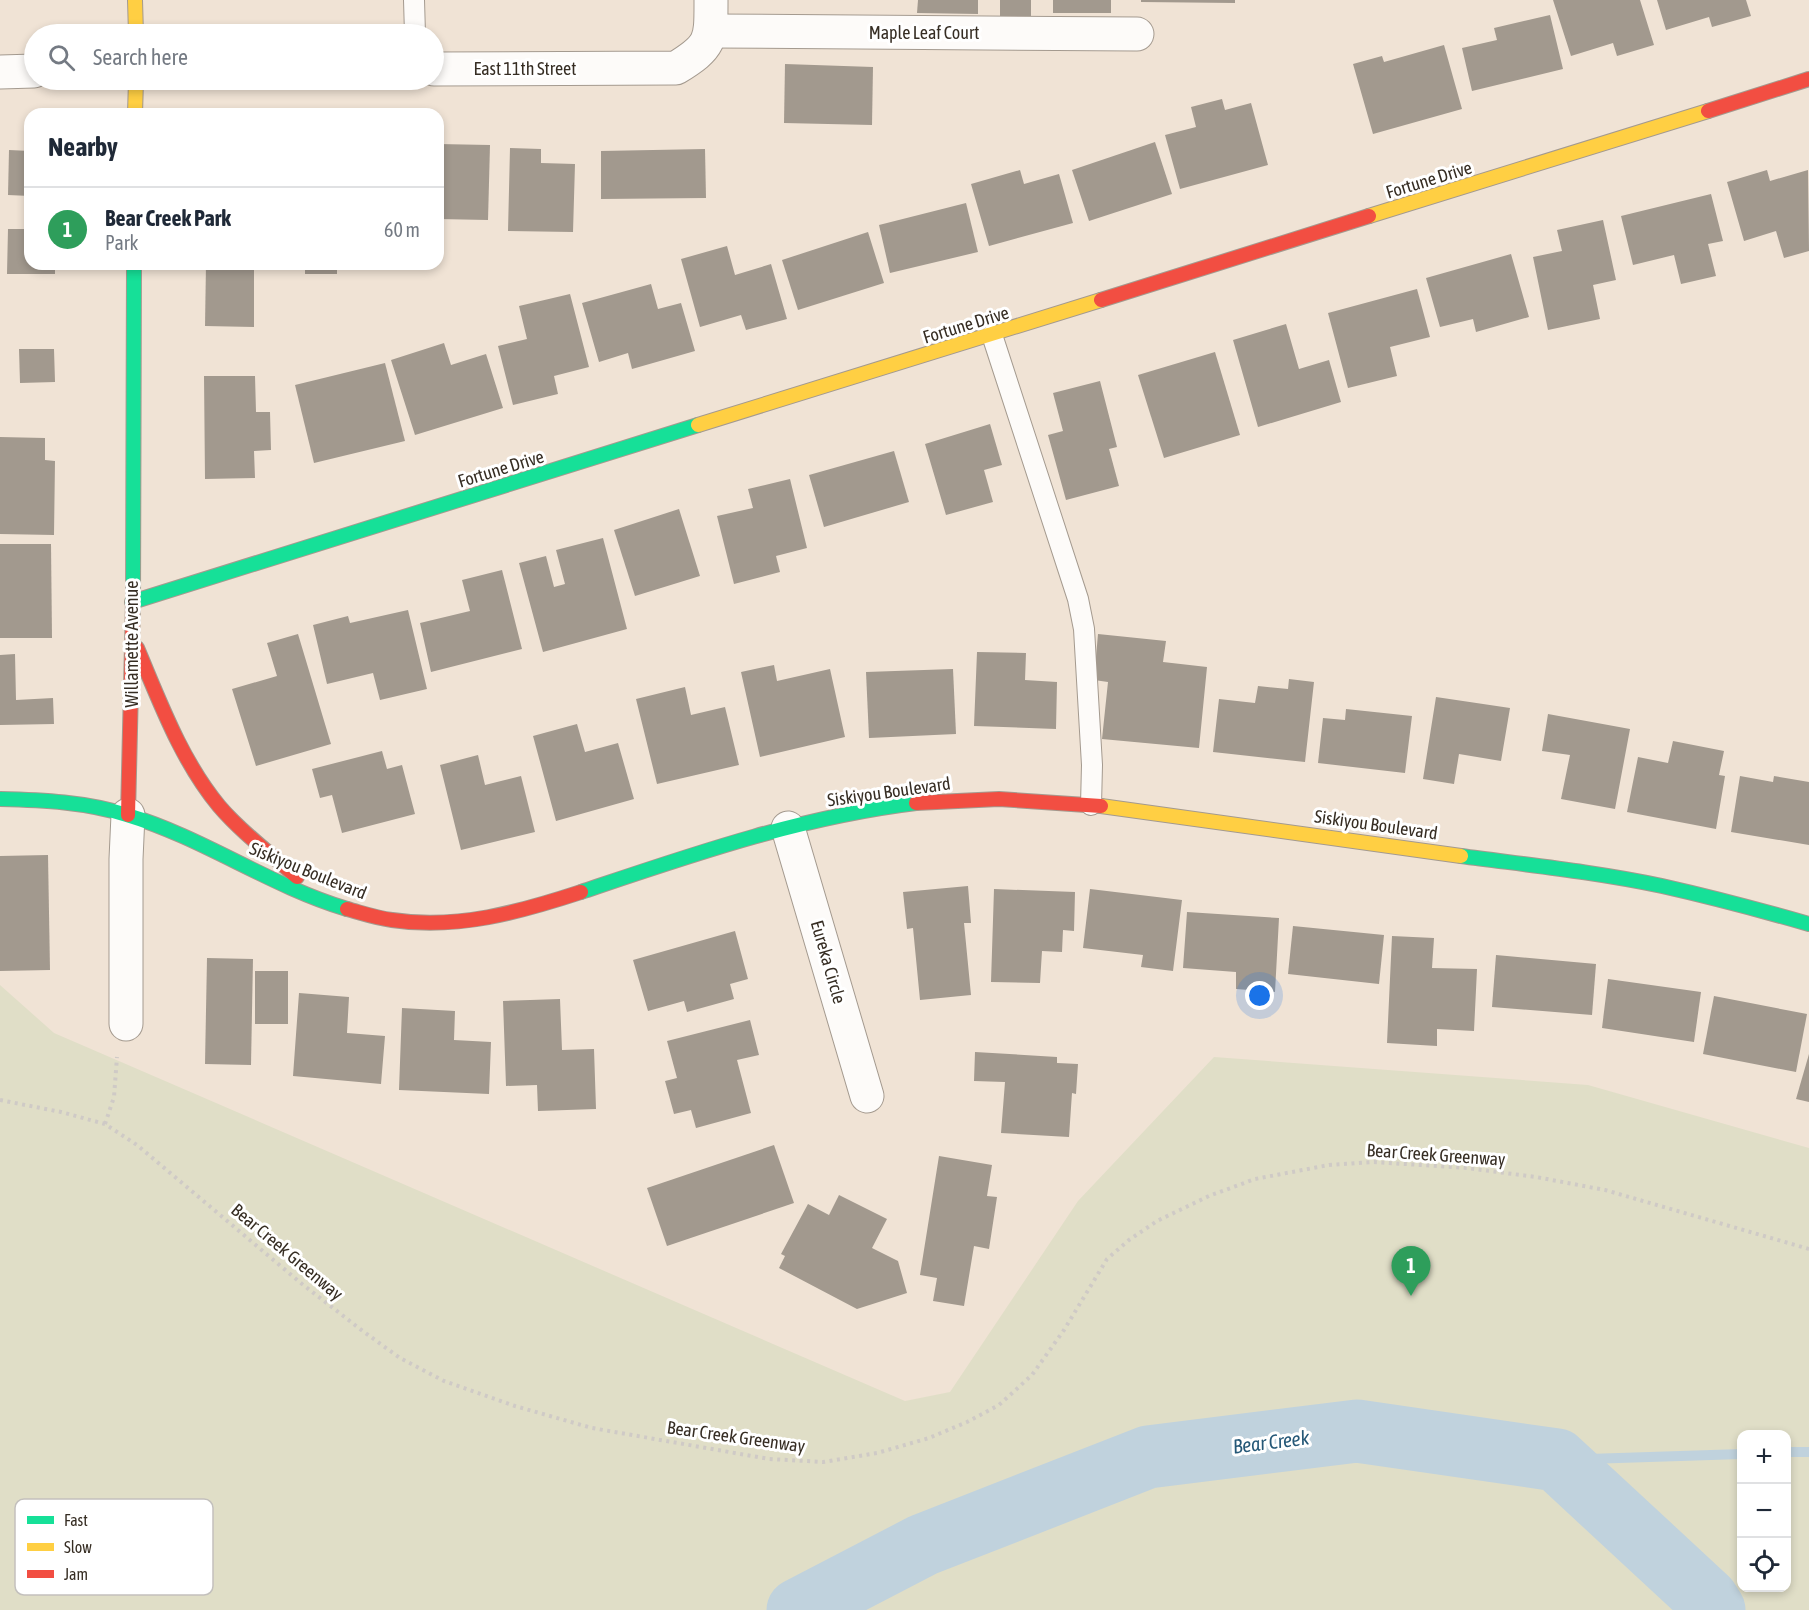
<!DOCTYPE html>
<html lang="en">
<head>
<meta charset="utf-8">
<style>
  body { margin:0; font-family:"Asap Condensed",sans-serif; background:#f2f2f3; color:#1f2937 }
  .controls { position:absolute; right:18px; bottom:18px; display:grid; overflow:hidden; border-radius:12px; box-shadow:0 3px 9px #0003 }
  .controls button { width:54px; height:54px; display:grid; place-items:center; padding:0; border:0; border-bottom:2px solid #e0e1e3; background:#fff; color:#1f2937; font:30px sans-serif }
  .you { position:absolute; left:1260px; top:996px; width:21px; height:21px; margin:-15px; border:4px solid #fff; border-radius:50%; background:#1a73e8; box-shadow:0 0 0 9px #1a73e833 }
  .badge { display:grid; place-items:center; width:39px; height:39px; border-radius:50%; background:#b45309; color:#fff; font-size:20px; font-weight:700 }
  .pin { position:absolute; translate:-50% -50px; filter:drop-shadow(0 2px 3px #0008) }
  .pin::after { content:''; position:absolute; top:32px; width:21px; height:18px; background:inherit; clip-path:polygon(0 0,100% 0,50% 100%) }
  .list { margin:0; padding:0; list-style:none }
  h2 { display:flex; justify-content:space-between; align-items:center; height:78px; margin:0; padding:0 24px; font-size:26px }
  h2 small { font-size:20px; font-weight:400; color:#747a83 }
  .list li { display:grid; grid-template-columns:39px 1fr auto; gap:18px; align-items:center; box-sizing:border-box; height:84px; padding:0 24px; border-top:2px solid #e0e1e3 }
  .list b { display:block; font-size:22px; white-space:nowrap }
  .list p { margin:0; font-size:20px; white-space:nowrap; color:#747a83 }
  .list em { font-size:20px; font-style:normal; color:#747a83 }
  .icon { flex:none; width:33px; height:33px; fill:none; stroke:currentColor; stroke-width:2; stroke-linecap:round; stroke-linejoin:round }
  .map { position:relative; flex:none; width:1809px; height:1610px; overflow:hidden }
  .search { position:absolute; background:#fff; box-shadow:0 3px 9px #0003; left:24px; top:24px; width:420px; height:66px; display:flex; align-items:center; gap:15px; box-sizing:border-box; padding:0 21px; border-radius:33px; color:#747a83; font-size:22px }
  .panel { position:absolute; background:#fff; box-shadow:0 3px 9px #0003; left:24px; top:108px; width:420px; height:162px; border-radius:18px }
  .map>svg:first-child { display:block }
  .green { fill:#e0dec7; fill-rule:evenodd }
  .lines { fill:none; stroke-linecap:round; stroke-linejoin:round }
  .stream { stroke:#c0d2dd; stroke-width:10 }
  .river { stroke:#c0d2dd; stroke-width:63 }
  .building { fill:#a2998e }
  .lane-casing { stroke:#a49a8f; stroke-width:22 }
  .street-casing { stroke:#a49a8f; stroke-width:35 }
  .fast-casing { stroke:#a49a8f; stroke-width:16 }
  .slow-casing { stroke:#a49a8f; stroke-width:16 }
  .jam-casing { stroke:#a49a8f; stroke-width:16 }
  .path { stroke:#cfcac6; stroke-width:4; stroke-dasharray:3 4.5; stroke-linecap:butt }
  .lane { stroke:#fdfbf9; stroke-width:20 }
  .street { stroke:#fdfbf9; stroke-width:33 }
  .fast { stroke:#16e098; stroke-width:14 }
  .slow { stroke:#ffcf43; stroke-width:14 }
  .jam { stroke:#f24e42; stroke-width:14 }
  .labels { text-anchor:middle; stroke-width:6; stroke-linejoin:round; paint-order:stroke }
  .street-label { font-size:18px; fill:#362d23; stroke:#fff }
  .water-label { font-size:20px; font-style:italic; fill:#255877; stroke:#fff }
  .key { fill:#fff; stroke:#c3c0bd; stroke-width:1.5 }
  .key-label { font-size:16px; fill:#362d23 }
</style>
</head>
<body>
<div class="map">
<svg width="1809" height="1610" viewBox="0 0 1809 1610">
  <rect width="100%" height="100%" fill="#f0e3d5"/>
  <!-- green -->
  <path class="green" d="M 0,985 L 54,1033 L 905,1401 L 950,1392 L 1078,1201 L 1214,1057 L 1588,1085 L 1809,1148 L 1809,1610 L 0,1610 ZM 1742,1434 L 1786,1434 L 1786,1588 L 1742,1588 Z"/>
  <g class="lines">
    <!-- stream -->
    <g class="stream">
      <path d="M 1786,1452 L 1809,1452"/>
      <path d="M 1557,1460 L 1742,1454"/>
    </g>
    <!-- river -->
    <path class="river" d="M 798,1610 L 923,1545 L 1148,1457 L 1357,1431 L 1557,1460 L 1707,1599 L 1714,1610"/>
  </g>
  <!-- building -->
  <g class="building">
    <path d="M 918,0 L 978,0 L 978,14 L 917,13 Z"/>
    <rect x="1000" y="0" width="31" height="17"/>
    <rect x="1053" y="0" width="58" height="13"/>
    <path d="M 1141,0 L 1235,0 L 1235,3 L 1141,2 Z"/>
    <path d="M 1553,0 L 1640,0 L 1654,45 L 1617,56 L 1613,43 L 1571,56 Z"/>
    <path d="M 1657,0 L 1746,0 L 1751,16 L 1712,27 L 1709,17 L 1666,30 Z"/>
    <path d="M 1550,15 L 1563,69 L 1472,91 L 1462,48 L 1497,40 L 1494,28 Z"/>
    <path d="M 1444,45 L 1462,109 L 1373,134 L 1353,64 L 1382,56 L 1384,62 Z"/>
    <path d="M 785,64 L 873,67 L 872,125 L 784,123 Z"/>
    <path d="M 1222,99 L 1225,110 L 1251,103 L 1268,165 L 1180,189 L 1165,135 L 1196,127 L 1191,107 Z"/>
    <path d="M 1155,142 L 1172,194 L 1089,221 L 1072,170 Z"/>
    <path d="M 438,144 L 490,145 L 488,220 L 438,219 Z"/>
    <path d="M 510,148 L 541,149 L 541,163 L 575,164 L 573,232 L 508,231 Z"/>
    <path d="M 705,149 L 706,198 L 601,199 L 601,151 Z"/>
    <path d="M 9,150 L 30,151 L 30,196 L 8,195 Z"/>
    <path d="M 1020,170 L 1024,184 L 1059,174 L 1073,223 L 989,246 L 971,184 Z"/>
    <path d="M 1767,170 L 1770,181 L 1808,170 L 1809,251 L 1784,258 L 1776,231 L 1744,241 L 1727,182 Z"/>
    <path d="M 1711,194 L 1723,241 L 1708,244 L 1716,276 L 1681,284 L 1674,255 L 1633,265 L 1621,216 Z"/>
    <path d="M 966,203 L 978,252 L 890,273 L 879,225 Z"/>
    <path d="M 1603,220 L 1616,280 L 1593,285 L 1600,319 L 1548,330 L 1533,257 L 1562,251 L 1557,230 Z"/>
    <path d="M 8,229 L 30,229 L 30,264 L 55,264 L 55,274 L 7,274 Z"/>
    <path d="M 868,232 L 884,283 L 798,310 L 782,260 Z"/>
    <path d="M 727,246 L 735,275 L 771,264 L 787,319 L 746,330 L 741,315 L 700,327 L 681,259 Z"/>
    <path d="M 1511,254 L 1529,317 L 1476,332 L 1473,319 L 1440,327 L 1426,278 Z"/>
    <path d="M 206,264 L 254,264 L 254,327 L 205,326 Z"/>
    <rect x="305" y="264" width="32" height="10"/>
    <path d="M 365,264 L 413,264 L 413,268 L 365,267 Z"/>
    <path d="M 651,284 L 658,309 L 681,303 L 695,351 L 632,369 L 628,353 L 599,362 L 582,303 Z"/>
    <path d="M 1417,289 L 1430,337 L 1390,347 L 1397,376 L 1348,388 L 1328,313 Z"/>
    <path d="M 570,294 L 589,367 L 554,376 L 558,394 L 513,405 L 498,346 L 527,339 L 519,306 Z"/>
    <path d="M 1286,324 L 1299,369 L 1329,360 L 1341,402 L 1258,427 L 1233,340 Z"/>
    <path d="M 444,343 L 451,365 L 486,354 L 503,408 L 415,435 L 391,360 Z"/>
    <path d="M 19,349 L 54,349 L 55,382 L 20,383 Z"/>
    <path d="M 1215,352 L 1240,435 L 1164,458 L 1138,375 Z"/>
    <path d="M 385,363 L 405,441 L 314,463 L 295,385 Z"/>
    <path d="M 204,376 L 255,376 L 256,412 L 270,412 L 271,450 L 254,451 L 255,478 L 205,479 Z"/>
    <path d="M 1100,381 L 1117,447 L 1109,449 L 1119,486 L 1066,500 L 1048,435 L 1063,431 L 1053,393 Z"/>
    <path d="M 990,424 L 1002,465 L 984,470 L 993,502 L 946,515 L 925,444 Z"/>
    <path d="M 0,437 L 45,438 L 45,460 L 55,461 L 54,535 L 0,534 Z"/>
    <path d="M 894,451 L 909,502 L 824,527 L 809,475 Z"/>
    <path d="M 790,479 L 807,548 L 776,556 L 780,572 L 734,584 L 717,516 L 753,508 L 748,489 Z"/>
    <path d="M 679,509 L 700,576 L 635,596 L 614,530 Z"/>
    <path d="M 603,538 L 627,629 L 543,652 L 519,563 L 546,556 L 554,587 L 565,584 L 556,550 Z"/>
    <path d="M 0,544 L 51,544 L 52,638 L 0,638 Z"/>
    <path d="M 502,570 L 522,649 L 431,672 L 420,623 L 470,611 L 462,580 Z"/>
    <path d="M 408,610 L 427,689 L 380,700 L 373,673 L 327,684 L 313,625 L 348,616 L 350,623 Z"/>
    <path d="M 298,634 L 331,744 L 256,766 L 232,689 L 277,676 L 267,643 Z"/>
    <path d="M 1098,634 L 1166,641 L 1163,662 L 1207,667 L 1199,748 L 1102,739 L 1108,682 L 1094,680 Z"/>
    <path d="M 977,652 L 1026,653 L 1025,680 L 1057,682 L 1056,729 L 974,726 Z"/>
    <path d="M 15,654 L 16,700 L 53,698 L 54,724 L 0,725 L 0,655 Z"/>
    <path d="M 774,665 L 777,681 L 830,669 L 845,737 L 760,757 L 741,672 Z"/>
    <path d="M 953,669 L 956,734 L 869,738 L 866,672 Z"/>
    <path d="M 1289,679 L 1314,682 L 1305,762 L 1213,752 L 1219,699 L 1255,703 L 1258,686 L 1288,689 Z"/>
    <path d="M 685,687 L 691,715 L 725,707 L 739,765 L 657,784 L 636,699 Z"/>
    <path d="M 1436,697 L 1510,708 L 1501,761 L 1459,754 L 1454,784 L 1423,779 Z"/>
    <path d="M 1346,709 L 1412,716 L 1405,773 L 1318,763 L 1323,718 L 1345,720 Z"/>
    <path d="M 1548,714 L 1630,729 L 1615,809 L 1561,799 L 1570,755 L 1542,751 Z"/>
    <path d="M 577,724 L 585,752 L 618,743 L 634,799 L 556,821 L 533,736 Z"/>
    <path d="M 1673,741 L 1724,751 L 1719,775 L 1725,776 L 1716,829 L 1627,812 L 1638,757 L 1668,763 Z"/>
    <path d="M 382,751 L 387,769 L 402,765 L 415,814 L 342,833 L 332,795 L 320,798 L 312,769 Z"/>
    <path d="M 478,755 L 485,785 L 521,776 L 535,832 L 461,850 L 440,765 Z"/>
    <path d="M 1740,776 L 1773,782 L 1774,776 L 1809,782 L 1809,845 L 1731,832 Z"/>
    <path d="M 48,855 L 50,970 L 0,971 L 0,856 Z"/>
    <path d="M 968,886 L 971,923 L 964,923 L 971,995 L 920,1000 L 913,928 L 907,929 L 903,892 Z"/>
    <path d="M 994,889 L 1075,892 L 1074,931 L 1063,930 L 1062,952 L 1042,951 L 1040,983 L 991,982 Z"/>
    <path d="M 1090,889 L 1182,900 L 1173,971 L 1141,967 L 1143,955 L 1083,948 Z"/>
    <path d="M 1187,912 L 1279,918 L 1275,992 L 1236,989 L 1236,972 L 1183,968 Z"/>
    <path d="M 1293,926 L 1384,935 L 1379,984 L 1288,974 Z"/>
    <path d="M 735,931 L 748,979 L 730,984 L 734,999 L 687,1012 L 684,1001 L 648,1011 L 633,960 Z"/>
    <path d="M 1392,936 L 1434,938 L 1432,968 L 1477,969 L 1474,1031 L 1437,1029 L 1437,1046 L 1387,1043 Z"/>
    <path d="M 1496,955 L 1596,964 L 1592,1015 L 1492,1007 Z"/>
    <path d="M 207,958 L 253,959 L 251,1065 L 205,1064 Z"/>
    <rect x="255" y="971" width="33" height="53"/>
    <path d="M 1608,979 L 1701,992 L 1694,1042 L 1602,1028 Z"/>
    <path d="M 299,993 L 349,997 L 347,1033 L 385,1036 L 381,1084 L 293,1076 Z"/>
    <path d="M 1714,996 L 1807,1014 L 1796,1072 L 1703,1054 Z"/>
    <path d="M 560,999 L 562,1050 L 594,1049 L 596,1109 L 538,1111 L 537,1085 L 506,1086 L 503,1001 Z"/>
    <path d="M 402,1008 L 455,1011 L 454,1040 L 491,1042 L 489,1094 L 399,1090 Z"/>
    <path d="M 750,1020 L 759,1055 L 737,1060 L 751,1113 L 696,1128 L 691,1110 L 674,1114 L 665,1081 L 677,1078 L 667,1041 Z"/>
    <path d="M 975,1052 L 1057,1057 L 1057,1063 L 1078,1064 L 1076,1094 L 1072,1093 L 1069,1137 L 1001,1133 L 1005,1082 L 974,1081 Z"/>
    <path d="M 1809,1054 L 1809,1102 L 1796,1099 Z"/>
    <path d="M 774,1145 L 794,1203 L 667,1246 L 647,1188 Z"/>
    <path d="M 939,1156 L 992,1165 L 987,1196 L 997,1197 L 989,1249 L 974,1246 L 964,1306 L 933,1301 L 937,1278 L 920,1275 Z"/>
    <path d="M 839,1195 L 887,1219 L 872,1248 L 898,1261 L 907,1293 L 857,1309 L 779,1268 L 785,1256 L 781,1254 L 808,1204 L 829,1215 Z"/>
  </g>
  <g class="lines">
    <!-- lane casing -->
    <g class="lane-casing">
      <g id="lane">
        <path d="M 414,0 L 415,34"/>
        <path d="M 992,335 L 1078,599 L 1084,629 L 1092,765 L 1091,805"/>
      </g>
    </g>
    <!-- street casing -->
    <g class="street-casing">
      <g id="street">
        <path d="M 711,31 L 1137,34"/>
        <path d="M 434,69 L 676,68 C 712,46 711,40 711,0"/>
        <path d="M 0,72 L 34,71"/>
        <path d="M 788,828 L 867,1096"/>
        <path d="M 126,1024 L 126,859 L 128,815"/>
      </g>
    </g>
    <!-- fast casing -->
    <g class="fast-casing">
      <g id="fast">
        <path d="M 132,602 L 698,425"/>
        <path d="M 133,602 L 134,264"/>
        <path d="M 0,799 C 43,800 86,802 127,815 C 204,838 270,886 347,909"/>
        <path d="M 1461,856 C 1528,865 1596,872 1662,886 C 1711,897 1760,910 1809,924"/>
        <path d="M 581,892 C 691,855 800,817 916,803"/>
      </g>
    </g>
    <!-- slow casing -->
    <g class="slow-casing">
      <g id="slow">
        <path d="M 135,0 L 136,34"/>
        <path d="M 135,114 L 136,80"/>
        <path d="M 1369,216 L 1708,111"/>
        <path d="M 698,425 L 1101,300"/>
        <path d="M 1101,806 L 1461,856"/>
      </g>
    </g>
    <!-- jam casing -->
    <g class="jam-casing">
      <g id="jam">
        <path d="M 1708,111 L 1809,79"/>
        <path d="M 1101,300 L 1369,216"/>
        <path d="M 137,648 C 160,702 181,760 219,806 C 242,833 271,854 297,877"/>
        <path d="M 916,803 L 999,799 L 1101,806"/>
        <path d="M 128,815 L 133,602"/>
        <path d="M 347,909 C 362,913 376,918 392,920 C 457,930 520,912 581,892"/>
      </g>
    </g>
    <!-- path -->
    <g class="path">
      <path d="M 0,1100 L 61,1112 L 105,1124 L 137,1145 L 302,1284 L 364,1332 L 400,1358 L 444,1381 L 515,1406 L 592,1428 L 769,1459 L 823,1462 L 877,1453 L 929,1438 L 967,1422 L 999,1405 L 1032,1375 L 1064,1330 L 1107,1259 L 1129,1240 L 1157,1221 L 1209,1196 L 1255,1179 L 1329,1165 L 1374,1162 L 1467,1168 L 1536,1177 L 1605,1190 L 1809,1249"/>
      <path d="M 105,1124 L 114,1097 L 117,1057"/>
    </g>
    <!-- lane -->
    <use href="#lane" class="lane"/>
    <!-- street -->
    <use href="#street" class="street"/>
    <!-- fast -->
    <use href="#fast" class="fast"/>
    <!-- slow -->
    <use href="#slow" class="slow"/>
    <!-- jam -->
    <use href="#jam" class="jam"/>
  </g>
  <g class="labels">
    <!-- street labels -->
    <g class="street-label">
      <text x="924" y="39">Maple Leaf Court</text>
      <text x="525" y="75">East 11th Street</text>
      <text transform="translate(1429 180) rotate(-17)" y="6">Fortune Drive</text>
      <text transform="translate(966 325) rotate(-17)" y="6">Fortune Drive</text>
      <text transform="translate(501 469) rotate(-17)" y="6">Fortune Drive</text>
      <text transform="translate(132 644) rotate(-90)" y="6">Willamette Avenue</text>
      <text transform="translate(889 792) rotate(-8)" y="6">Siskiyou Boulevard</text>
      <text transform="translate(1376 825) rotate(8)" y="6">Siskiyou Boulevard</text>
      <text transform="translate(308 871) rotate(22)" y="6">Siskiyou Boulevard</text>
      <text transform="translate(828 962) rotate(74)" y="6">Eureka Circle</text>
      <text transform="translate(1436 1155) rotate(4)" y="6">Bear Creek Greenway</text>
      <text transform="translate(287 1252) rotate(40)" y="6">Bear Creek Greenway</text>
      <text transform="translate(736 1437) rotate(8)" y="6">Bear Creek Greenway</text>
    </g>
    <!-- water labels -->
    <g class="water-label">
      <text transform="translate(1271 1442) rotate(-7)" y="7">Bear Creek</text>
    </g>
  </g>
  <!-- legend -->
  <rect x="15" y="1499" width="198" height="96" rx="9" class="key"/>
  <rect x="27" y="1516" width="27" height="8" fill="#16e098"/>
  <rect x="27" y="1543" width="27" height="8" fill="#ffcf43"/>
  <rect x="27" y="1570" width="27" height="8" fill="#f24e42"/>
  <g class="key-label">
    <text x="64" y="1526">Fast</text>
    <text x="64" y="1553">Slow</text>
    <text x="64" y="1580">Jam</text>
  </g>
</svg>
<div class="controls">
<button>+</button>
<button>−</button>
<button><svg class="icon" aria-label="locate" viewBox="0 0 24 24"><circle cx="12" cy="12" r="6"/><path d="M12 2v4M12 18v4M2 12h4M18 12h4"/></svg></button>
</div>
<div class="you"></div>
<div class="pin badge" style="left:1411px;top:1296px;background:#2e9e5b">1</div>
<div class="search"><svg class="icon" aria-label="search" viewBox="0 0 24 24"><circle cx="10" cy="10" r="6"/><path d="M15 15l6 6"/></svg>Search here</div>
<section class="panel">
<h2>Nearby<small></small></h2>
<ul class="list">
<li><span class="badge" style="background:#2e9e5b">1</span><div><b>Bear Creek Park</b><p>Park</p></div><em>60 m</em></li>
</ul>
</section>
</div>
</body>
</html>
